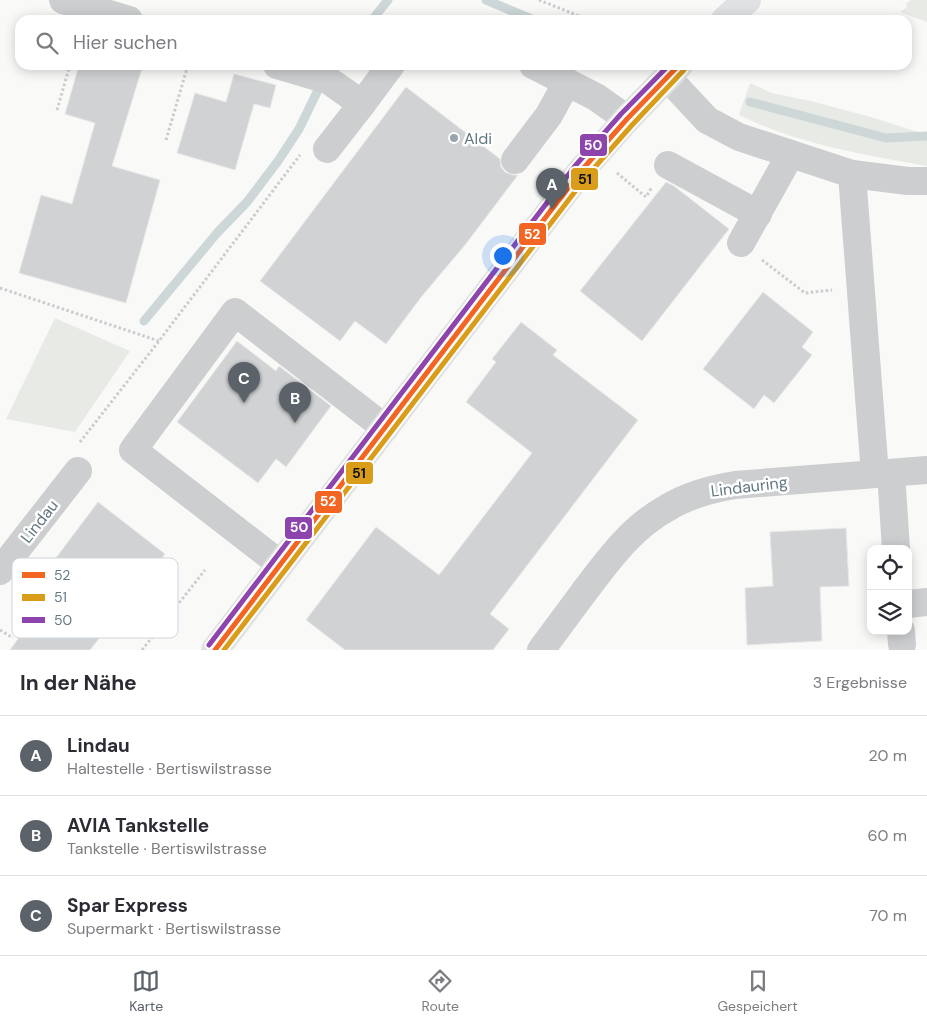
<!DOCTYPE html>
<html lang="de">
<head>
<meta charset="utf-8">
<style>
  body { margin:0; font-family:"DM Sans",sans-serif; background:#f7f7f7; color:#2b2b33 }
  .controls { position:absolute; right:15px; bottom:15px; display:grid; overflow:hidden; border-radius:10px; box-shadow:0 2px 12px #0003 }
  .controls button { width:45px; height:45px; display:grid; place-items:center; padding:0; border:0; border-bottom:1px solid #e1e1e2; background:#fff; color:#2b2b33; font:25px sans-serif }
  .you { position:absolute; left:502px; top:255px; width:18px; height:18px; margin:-12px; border:4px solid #fff; border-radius:50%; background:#1a73e8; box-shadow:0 0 0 8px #1a73e833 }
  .badge { display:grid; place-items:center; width:32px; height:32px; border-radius:50%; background:#5c626a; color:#fff; font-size:16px; font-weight:700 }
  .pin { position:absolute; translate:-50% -41px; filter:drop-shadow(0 1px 2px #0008) }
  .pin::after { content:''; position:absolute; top:26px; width:18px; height:15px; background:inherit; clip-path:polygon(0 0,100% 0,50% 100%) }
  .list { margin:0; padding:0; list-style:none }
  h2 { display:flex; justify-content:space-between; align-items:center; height:65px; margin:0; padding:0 20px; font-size:21px }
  h2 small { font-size:16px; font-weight:400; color:#7c7c81 }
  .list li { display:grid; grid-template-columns:32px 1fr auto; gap:15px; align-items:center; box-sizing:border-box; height:80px; padding:0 20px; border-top:1px solid #e1e1e2 }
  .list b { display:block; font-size:19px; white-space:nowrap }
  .list p { margin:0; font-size:16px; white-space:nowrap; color:#7c7c81 }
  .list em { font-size:16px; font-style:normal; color:#7c7c81 }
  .icon { flex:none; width:28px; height:28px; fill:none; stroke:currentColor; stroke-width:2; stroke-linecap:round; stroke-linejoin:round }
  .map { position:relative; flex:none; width:927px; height:650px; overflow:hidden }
  .search { position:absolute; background:#fff; box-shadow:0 2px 12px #0003; left:15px; right:15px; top:15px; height:55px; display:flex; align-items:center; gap:12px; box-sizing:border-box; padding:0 18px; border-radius:15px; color:#7c7c81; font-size:19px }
  .sheet { height:305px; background:#fff }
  nav { display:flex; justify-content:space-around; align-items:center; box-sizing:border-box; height:70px; border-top:1px solid #e1e1e2; background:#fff; font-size:14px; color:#7c7c81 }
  nav a { display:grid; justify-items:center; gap:2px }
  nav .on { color:#5c626a }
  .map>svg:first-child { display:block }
  .green { fill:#e8ebe5 }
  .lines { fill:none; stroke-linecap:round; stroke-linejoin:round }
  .stream { stroke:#cdd7d8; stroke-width:9 }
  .building { fill:#d0d2d3; stroke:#e8e8e8 }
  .path { stroke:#cbcccd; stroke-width:3; stroke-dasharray:2.5 2.5; stroke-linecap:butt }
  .minor { stroke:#cdcecf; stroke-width:28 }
  .major { stroke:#e0e1e2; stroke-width:28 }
  .bus-1-casing { stroke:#fff; stroke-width:9 }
  .bus-2-casing { stroke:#fff; stroke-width:9 }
  .bus-3-casing { stroke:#fff; stroke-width:9 }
  .bus-1 { stroke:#f26522; stroke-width:5 }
  .bus-2 { stroke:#d99d1a; stroke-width:5 }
  .bus-3 { stroke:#8e44ad; stroke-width:5 }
  .poi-dot { fill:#98a5ad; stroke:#fff; stroke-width:2 }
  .labels { text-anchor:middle; stroke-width:5; stroke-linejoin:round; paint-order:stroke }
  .poi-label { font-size:16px; fill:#637884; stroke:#fff; text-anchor:start }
  .street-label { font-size:16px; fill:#637884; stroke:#fff }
  .key { fill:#fff; stroke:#d0d6da; stroke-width:1 }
  .key-label { font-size:14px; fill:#637884 }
  .line-badge { stroke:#fff; stroke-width:2 }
  .badge-label { font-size:14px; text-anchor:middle; font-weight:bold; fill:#fff }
  .pale-badge-label { font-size:14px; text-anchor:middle; font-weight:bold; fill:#111 }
</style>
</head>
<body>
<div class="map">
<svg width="927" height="650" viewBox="0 0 927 650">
  <rect width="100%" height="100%" fill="#f9f9f8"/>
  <!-- green -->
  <g class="green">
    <path d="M 911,0 L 927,0 L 927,22 L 900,12 L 907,7 L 906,4 Z"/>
    <path d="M 750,83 L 772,93 L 811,101 L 874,118 L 927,135 L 927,166 C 863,155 798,144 739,115 Z"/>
    <path d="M 55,318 L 130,351 L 75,432 L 6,419 Z"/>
  </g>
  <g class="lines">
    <!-- stream -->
    <g class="stream">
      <path d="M 486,0 L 534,20"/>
      <path d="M 372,20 L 388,0"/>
      <path d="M 750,102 L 886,138 L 927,136"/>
      <path d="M 144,321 L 217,233 L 247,202 L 278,161 L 299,129 L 318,90"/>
    </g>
  </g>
  <!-- building -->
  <g class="building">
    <path d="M 79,65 L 143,65 L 112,166 L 160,180 L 126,303 L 19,273 L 41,195 L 72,204 L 95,123 L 65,114 Z"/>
    <path d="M 234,74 L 276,85 L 270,108 L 254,104 L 235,170 L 177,153 L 195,93 L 226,102 Z"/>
    <path d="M 406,87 L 500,159 L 501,167 L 505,172 L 513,175 L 518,175 L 465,245 L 422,296 L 386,344 L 355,321 L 340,341 L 260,281 Z"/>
    <path d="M 666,182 L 674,186 L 729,229 L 642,341 L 580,291 Z"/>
    <path d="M 763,292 L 813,332 L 802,347 L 812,355 L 774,403 L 764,395 L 754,409 L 703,369 Z"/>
    <path d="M 521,322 L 557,350 L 553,355 L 638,420 L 490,614 L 509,629 L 493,650 L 345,650 L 306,620 L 376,527 L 439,575 L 532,453 L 466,402 L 496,362 L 492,359 Z"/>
    <path d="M 237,341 L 276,371 L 279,366 L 331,406 L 286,467 L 276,459 L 258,483 L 177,422 Z"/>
    <path d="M 98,502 L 165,554 L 90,650 L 10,650 L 30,622 L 16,611 Z"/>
    <path d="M 846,528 L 849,586 L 820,587 L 822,641 L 747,645 L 745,588 L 773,586 L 770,532 Z"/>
  </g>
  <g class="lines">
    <!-- path -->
    <g class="path">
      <path d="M 539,0 L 589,20"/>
      <path d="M 57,110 L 70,65"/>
      <path d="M 166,140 L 188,65"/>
      <path d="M 617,173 L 646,197 L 652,187"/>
      <path d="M 762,260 L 805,293 L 832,290"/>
      <path d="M 0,288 L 159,341"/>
      <path d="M 80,442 L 159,341 L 300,155"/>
      <path d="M 0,630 L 13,638"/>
      <path d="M 142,650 L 205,570"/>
    </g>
    <!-- minor -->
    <g class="minor">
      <path d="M 63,0 L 129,20"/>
      <path d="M 277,65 L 328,80 L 362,104 L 391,65"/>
      <path d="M 533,65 L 596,97 L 627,119"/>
      <path d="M 667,77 L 707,120 L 739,137 L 852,174 L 908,181 L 927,181"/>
      <path d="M 327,149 L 362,104"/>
      <path d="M 515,160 L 549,115 L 567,82"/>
      <path d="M 668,165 L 758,214"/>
      <path d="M 852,174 L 869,397 L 875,474"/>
      <path d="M 741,243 L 784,166 L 787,153"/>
      <path d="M 891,473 L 896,549"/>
      <path d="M 280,564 L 133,450 L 235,312 L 385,428"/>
      <path d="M 0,571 L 78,471"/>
      <path d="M 908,604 L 927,602"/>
      <path d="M 901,631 L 902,644"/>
      <path d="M 541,650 C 555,631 570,611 584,592 C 608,560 632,527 667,508 C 688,495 711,489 735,485 L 927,470"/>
    </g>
    <!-- major -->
    <g class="major">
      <path d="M 725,20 L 747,0"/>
      <path d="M 215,650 L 581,171 L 627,119 L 679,65"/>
    </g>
    <!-- bus-1 casing -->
    <g class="bus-1-casing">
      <path id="bus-1" d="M 215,650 L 581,171 L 627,119 L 679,65"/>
    </g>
    <!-- bus-2 casing -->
    <g class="bus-2-casing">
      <path id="bus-2" d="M 224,650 L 587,176 L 633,124 L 684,70"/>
    </g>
    <!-- bus-3 casing -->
    <g class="bus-3-casing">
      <path id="bus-3" d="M 209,645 L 575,166 L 621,114 L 669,65"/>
    </g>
    <!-- bus-1 -->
    <use href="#bus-1" class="bus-1"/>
    <!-- bus-2 -->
    <use href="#bus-2" class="bus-2"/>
    <!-- bus-3 -->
    <use href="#bus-3" class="bus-3"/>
  </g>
  <!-- markers -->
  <circle class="poi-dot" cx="454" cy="138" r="5"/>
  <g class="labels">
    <!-- poi labels -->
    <g class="poi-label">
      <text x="464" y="144">Aldi</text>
    </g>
    <!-- street labels -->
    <g class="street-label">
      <text transform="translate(749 486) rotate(-7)" y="6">Lindauring</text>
      <text transform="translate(39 521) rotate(-52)" y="6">Lindau</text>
    </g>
  </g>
  <!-- legend -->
  <rect x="12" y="558" width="166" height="80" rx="8" class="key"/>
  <rect x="22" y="572" width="23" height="6" fill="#f26522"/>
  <rect x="22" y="594" width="23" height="7" fill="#d99d1a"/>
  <rect x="22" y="617" width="23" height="6" fill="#8e44ad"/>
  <g class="key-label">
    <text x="54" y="580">52</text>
    <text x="54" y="602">51</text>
    <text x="54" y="625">50</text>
  </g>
  <g class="line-badge">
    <rect x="579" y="133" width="29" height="24" rx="5" fill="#8e44ad"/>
    <rect x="570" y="167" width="29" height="24" rx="5" fill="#d99d1a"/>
    <rect x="518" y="222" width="29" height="24" rx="5" fill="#f26522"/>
    <rect x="345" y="461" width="29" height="24" rx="5" fill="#d99d1a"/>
    <rect x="314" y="490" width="29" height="24" rx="5" fill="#f26522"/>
    <rect x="284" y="516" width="29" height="24" rx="5" fill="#8e44ad"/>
  </g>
  <g class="badge-label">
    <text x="593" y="150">50</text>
    <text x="532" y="239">52</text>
    <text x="328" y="506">52</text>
    <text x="299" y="532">50</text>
  </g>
  <g class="pale-badge-label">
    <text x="585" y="184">51</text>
    <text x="359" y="478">51</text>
  </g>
</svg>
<div class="controls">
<button><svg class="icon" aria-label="locate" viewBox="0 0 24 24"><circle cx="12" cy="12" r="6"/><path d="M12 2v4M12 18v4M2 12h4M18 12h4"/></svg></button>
<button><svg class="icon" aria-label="layers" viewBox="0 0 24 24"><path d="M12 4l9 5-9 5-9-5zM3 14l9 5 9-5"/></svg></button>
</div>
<div class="you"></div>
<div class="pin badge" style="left:552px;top:209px">A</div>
<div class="pin badge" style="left:295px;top:423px">B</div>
<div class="pin badge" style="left:244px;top:403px">C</div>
<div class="search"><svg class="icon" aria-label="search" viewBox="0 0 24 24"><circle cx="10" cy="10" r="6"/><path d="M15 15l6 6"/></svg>Hier suchen</div>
</div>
<section class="sheet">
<h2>In der Nähe<small>3 Ergebnisse</small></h2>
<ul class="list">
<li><span class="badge">A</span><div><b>Lindau</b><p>Haltestelle · Bertiswilstrasse</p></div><em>20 m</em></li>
<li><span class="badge">B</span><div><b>AVIA Tankstelle</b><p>Tankstelle · Bertiswilstrasse</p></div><em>60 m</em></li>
<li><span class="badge">C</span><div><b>Spar Express</b><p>Supermarkt · Bertiswilstrasse</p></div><em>70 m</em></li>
</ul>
</section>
<nav>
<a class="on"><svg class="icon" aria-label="map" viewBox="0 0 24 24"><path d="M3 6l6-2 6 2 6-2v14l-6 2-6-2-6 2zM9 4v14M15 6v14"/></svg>Karte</a>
<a><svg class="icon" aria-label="directions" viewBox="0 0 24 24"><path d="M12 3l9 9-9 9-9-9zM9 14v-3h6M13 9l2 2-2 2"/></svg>Route</a>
<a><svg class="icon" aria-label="saved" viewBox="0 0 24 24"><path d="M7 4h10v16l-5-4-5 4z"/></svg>Gespeichert</a>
</nav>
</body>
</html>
